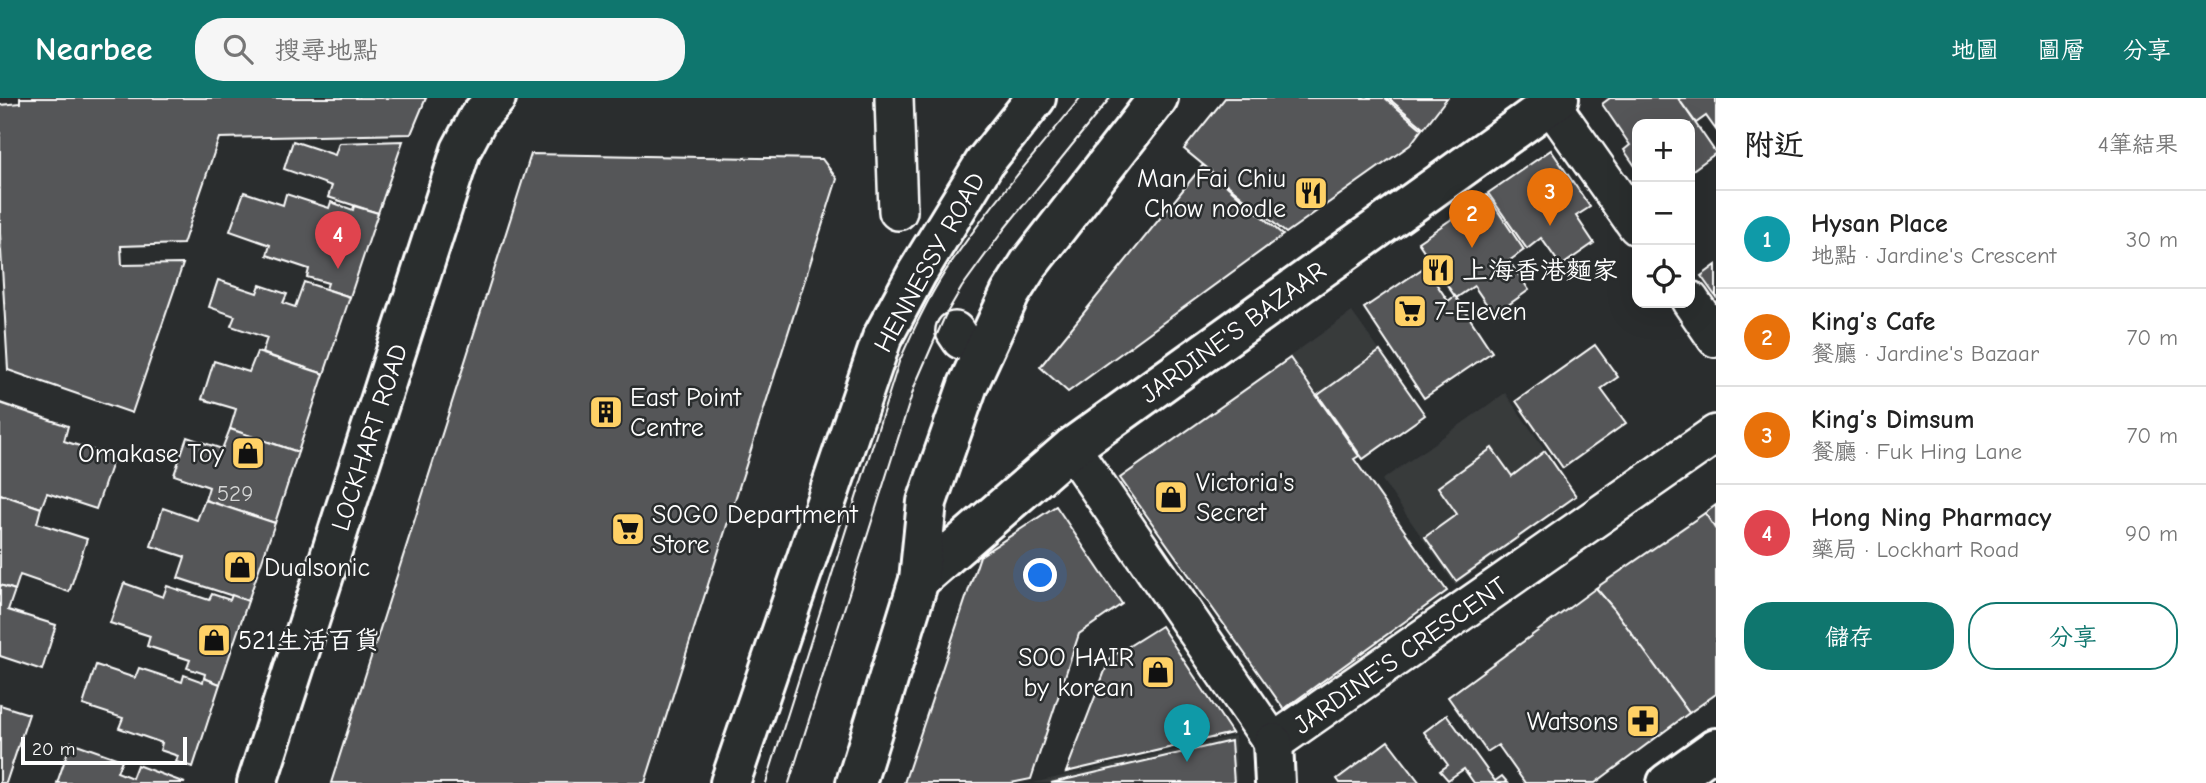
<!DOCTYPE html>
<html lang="zh-TW">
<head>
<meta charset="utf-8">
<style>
  body { margin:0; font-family:"Comic Neue","LXGW WenKai TC",sans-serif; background:#f6f6f6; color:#222 }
  .controls { position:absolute; right:21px; top:21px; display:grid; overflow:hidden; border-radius:14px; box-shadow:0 7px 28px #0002 }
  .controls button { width:63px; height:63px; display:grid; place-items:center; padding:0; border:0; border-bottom:2px solid #e0e0e0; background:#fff; color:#222; font:35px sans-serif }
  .scale { position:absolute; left:21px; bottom:18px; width:166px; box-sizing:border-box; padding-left:7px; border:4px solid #fff; border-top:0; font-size:19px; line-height:24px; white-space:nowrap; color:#fff; -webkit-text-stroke:5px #2a2d2e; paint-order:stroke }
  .you { position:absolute; left:1041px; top:478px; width:24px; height:24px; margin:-18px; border:5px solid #fff; border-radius:50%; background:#1a73e8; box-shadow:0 0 0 10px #1a73e833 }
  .badge { display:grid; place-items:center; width:46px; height:46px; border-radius:50%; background:#0f766e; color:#fff; font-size:23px; font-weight:700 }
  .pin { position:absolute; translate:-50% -58px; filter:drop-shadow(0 2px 4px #0008) }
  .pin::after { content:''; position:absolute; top:37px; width:24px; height:21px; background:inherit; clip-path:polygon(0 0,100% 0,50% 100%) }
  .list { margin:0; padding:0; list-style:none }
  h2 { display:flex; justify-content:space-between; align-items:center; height:91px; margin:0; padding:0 28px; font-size:30px }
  h2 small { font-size:23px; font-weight:400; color:#767676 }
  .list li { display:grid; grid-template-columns:46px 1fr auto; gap:21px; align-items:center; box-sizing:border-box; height:98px; padding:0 28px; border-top:2px solid #e0e0e0 }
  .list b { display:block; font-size:26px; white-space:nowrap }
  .list p { margin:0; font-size:23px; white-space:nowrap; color:#767676 }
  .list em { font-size:23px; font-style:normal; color:#767676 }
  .actions { display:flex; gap:14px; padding:21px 28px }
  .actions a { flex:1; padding:16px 0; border:2px solid #0f766e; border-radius:28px; text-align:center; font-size:24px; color:#0f766e }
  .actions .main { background:#0f766e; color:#fff }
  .icon { flex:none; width:38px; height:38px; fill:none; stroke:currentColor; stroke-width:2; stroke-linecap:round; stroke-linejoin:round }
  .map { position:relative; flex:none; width:1716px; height:685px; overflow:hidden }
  header { display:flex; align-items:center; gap:42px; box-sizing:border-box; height:98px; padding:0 35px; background:#0f766e; color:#fff }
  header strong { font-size:33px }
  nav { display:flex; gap:38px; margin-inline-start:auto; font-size:24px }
  .search { width:490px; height:63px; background:#f6f6f6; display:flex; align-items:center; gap:18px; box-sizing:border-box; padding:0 24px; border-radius:28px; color:#767676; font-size:26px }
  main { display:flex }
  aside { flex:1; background:#fff }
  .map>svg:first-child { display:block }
  .built { fill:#373a3b }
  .building { fill:#555758; stroke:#fff; stroke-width:2 }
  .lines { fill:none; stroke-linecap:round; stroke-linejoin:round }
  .pedestrian-casing { stroke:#fff; stroke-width:42 }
  .minor-casing { stroke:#fff; stroke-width:44 }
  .secondary-casing { stroke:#fff; stroke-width:44 }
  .pedestrian { stroke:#2a2d2e; stroke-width:37 }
  .minor { stroke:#2a2d2e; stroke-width:38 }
  .secondary { stroke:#2a2d2e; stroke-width:38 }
  .tram { stroke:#fff; stroke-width:2 }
  .labels { text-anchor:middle; stroke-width:5; stroke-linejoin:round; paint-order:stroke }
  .number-label { font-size:23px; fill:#d4d5d5 }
  .poi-label { font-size:26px; fill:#fff; stroke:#2a2d2e; text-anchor:start }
  .street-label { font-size:26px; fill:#fff; stroke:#2a2d2e }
</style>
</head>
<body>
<header>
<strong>Nearbee</strong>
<div class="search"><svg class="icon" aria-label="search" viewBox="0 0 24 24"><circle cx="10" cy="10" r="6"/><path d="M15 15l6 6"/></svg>搜尋地點</div>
<nav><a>地圖</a><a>圖層</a><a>分享</a></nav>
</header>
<main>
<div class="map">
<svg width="1716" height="685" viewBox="0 0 1716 685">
  <rect width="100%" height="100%" fill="#2a2d2e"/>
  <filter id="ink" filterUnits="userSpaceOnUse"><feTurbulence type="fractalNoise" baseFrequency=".0143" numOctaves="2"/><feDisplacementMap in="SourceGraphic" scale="14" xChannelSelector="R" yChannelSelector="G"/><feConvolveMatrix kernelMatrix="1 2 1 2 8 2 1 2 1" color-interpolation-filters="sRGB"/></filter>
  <g filter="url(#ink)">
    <!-- built -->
    <g class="built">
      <path d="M 1352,214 L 1425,317 L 1363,361 L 1290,258 Z"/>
      <path d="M 1505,295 L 1578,398 L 1455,487 L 1382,382 Z"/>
      <path d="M 1235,638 L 1237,685 L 1033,685 Z"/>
    </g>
    <!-- building -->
    <g class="building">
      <path d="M 20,0 L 426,0 L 411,36 L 219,40 L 183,146 L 121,148 L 122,167 L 183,166 L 132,315 L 8,272 L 0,135 L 0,7 L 20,5 Z"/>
      <path d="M 1225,0 L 1385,0 L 1422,31 L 1410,47 L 1286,135 L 1184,51 Z"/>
      <path d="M 1388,0 L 1447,0 L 1424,30 Z"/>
      <path d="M 1610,0 L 1678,0 L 1716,55 L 1690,74 L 1690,26 L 1637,26 L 1637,71 L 1624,52 L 1630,47 L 1602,6 Z"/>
      <path d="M 1678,0 L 1716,0 L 1716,32 L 1706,18 L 1696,25 Z"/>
      <path d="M 293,43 L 335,57 L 339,45 L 403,43 L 378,115 L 328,99 L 332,88 L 284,71 Z"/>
      <path d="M 1551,52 L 1590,109 L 1576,118 L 1594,145 L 1561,168 L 1541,140 L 1527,151 L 1488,95 Z"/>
      <path d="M 531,56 L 822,61 L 837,81 L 645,685 L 331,685 Z"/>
      <path d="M 1203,67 L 1283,137 L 1068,294 L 1040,269 Z"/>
      <path d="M 244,94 L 283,107 L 286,96 L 329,110 L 331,104 L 353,112 L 354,108 L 378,115 L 350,199 L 326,191 L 328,185 L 307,179 L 309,171 L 267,157 L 270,147 L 230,133 Z"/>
      <path d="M 1487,97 L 1524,152 L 1509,163 L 1529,192 L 1494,217 L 1474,188 L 1456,200 L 1418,144 Z"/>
      <path d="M 1716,167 L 1716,199 L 1701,178 Z"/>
      <path d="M 1425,169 L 1448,203 L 1455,198 L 1492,254 L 1424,300 L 1364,210 Z"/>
      <path d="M 218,182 L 257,195 L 260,187 L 287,196 L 283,205 L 295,209 L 304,184 L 350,199 L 324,276 L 262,255 L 267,240 L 231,228 L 235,218 L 209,209 Z"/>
      <path d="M 1595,247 L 1618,279 L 1601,291 L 1626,325 L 1563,370 L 1516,303 Z"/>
      <path d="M 1380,253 L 1425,317 L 1363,361 L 1318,297 Z"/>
      <path d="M 257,254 L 324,276 L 298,354 L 230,331 L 236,311 L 202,301 L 214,263 L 249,274 Z"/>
      <path d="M 1290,260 L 1359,358 L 1354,361 L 1447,493 L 1284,611 L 1120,380 Z"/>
      <path d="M 0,305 L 68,328 L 64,343 L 114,359 L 96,411 L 47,395 L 41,410 L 0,396 Z"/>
      <path d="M 230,331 L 298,354 L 275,425 L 205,402 L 209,389 L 174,377 L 187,339 L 222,351 Z"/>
      <path d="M 1492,350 L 1512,378 L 1545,353 L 1576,398 L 1456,483 L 1425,439 L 1457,416 L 1438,389 Z"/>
      <path d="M 0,396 L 41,410 L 37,425 L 87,441 L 69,494 L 20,477 L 15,492 L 0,487 Z"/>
      <path d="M 205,402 L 275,425 L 248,503 L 178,480 L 185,459 L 151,448 L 163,410 L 197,422 Z"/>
      <path d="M 1716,407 L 1716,432 L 1705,415 Z"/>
      <path d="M 1056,408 L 1122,506 L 1079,536 L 1031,681 L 1011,685 L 904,685 L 980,458 Z"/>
      <path d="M 1705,415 L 1716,432 L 1716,596 L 1689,615 L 1614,511 L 1596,490 Z"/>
      <path d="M 124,485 L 163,499 L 167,488 L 209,502 L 212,496 L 230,502 L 232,497 L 248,503 L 220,586 L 204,580 L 205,576 L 187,570 L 190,562 L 147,548 L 150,538 L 110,525 Z"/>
      <path d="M 0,487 L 15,492 L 8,512 L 56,527 L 42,572 L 0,558 Z"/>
      <path d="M 1596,490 L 1614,511 L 1689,615 L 1595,685 L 1525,685 L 1498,647 L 1487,654 L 1448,599 Z"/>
      <path d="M 1161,528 L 1232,635 L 1066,674 L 1110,560 Z"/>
      <path d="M 96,567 L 135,580 L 139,570 L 182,584 L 184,577 L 203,584 L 204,580 L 220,586 L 193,669 L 176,664 L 178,658 L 160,652 L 162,645 L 119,630 L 123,620 L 83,607 Z"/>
      <path d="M 0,607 L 29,616 L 6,685 L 0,685 Z"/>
      <path d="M 1447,617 L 1495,683 L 1502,678 L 1508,685 L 1474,685 L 1464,671 L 1448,682 L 1440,673 L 1448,667 L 1424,634 Z"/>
      <path d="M 1231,643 L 1234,685 L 1051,685 Z"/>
      <path d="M 1388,643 L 1420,685 L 1340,685 L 1337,681 Z"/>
      <path d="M 71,644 L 122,662 L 117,674 L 132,680 L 137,667 L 185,685 L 57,685 Z"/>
    </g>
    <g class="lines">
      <!-- pedestrian casing -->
      <g class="pedestrian-casing">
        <g id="pedestrian">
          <path d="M 894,0 L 898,113"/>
          <path d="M 1551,6 L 1637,128"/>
          <path d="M 1690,202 L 1716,240"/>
          <path d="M 955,233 L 961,242"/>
          <path d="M 1071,350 L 1273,645 L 1716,336"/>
        </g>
      </g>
      <!-- minor casing -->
      <g class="minor-casing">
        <g id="minor">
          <path d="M 919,482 L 1071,350 L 1559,0"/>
          <path d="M 1273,645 L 1275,685"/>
          <path d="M 257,685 L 461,52 L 478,20 L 496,0"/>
          <path d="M 1667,685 L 1716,650"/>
        </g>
      </g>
      <!-- secondary casing -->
      <g class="secondary-casing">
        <g id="secondary">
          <path d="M 730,685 L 882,240 L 917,175 L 985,64 L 1036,0"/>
          <path d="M 856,685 L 919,482 L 927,404 L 968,287 L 1010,196 L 1029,166 L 1158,0"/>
        </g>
      </g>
      <!-- pedestrian -->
      <use href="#pedestrian" class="pedestrian"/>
      <!-- minor -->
      <use href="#minor" class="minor"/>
      <!-- secondary -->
      <use href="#secondary" class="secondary"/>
      <!-- tram -->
      <g class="tram">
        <path d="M 766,685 L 899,264 C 913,233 927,202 945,174 C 985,112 1035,57 1080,0"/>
        <path d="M 789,685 L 915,287 L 945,218 L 962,189 L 1005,130 L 1110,0"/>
      </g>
    </g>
  </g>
  <!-- icons -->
  <defs>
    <g id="restaurant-square" transform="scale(1.75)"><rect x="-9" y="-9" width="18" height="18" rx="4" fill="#ffd166" stroke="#2a2d2e"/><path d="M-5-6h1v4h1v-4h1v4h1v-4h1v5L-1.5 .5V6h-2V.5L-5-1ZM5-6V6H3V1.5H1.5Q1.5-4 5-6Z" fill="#111"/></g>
    <g id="supermarket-square" transform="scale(1.75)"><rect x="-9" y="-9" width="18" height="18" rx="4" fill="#ffd166" stroke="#2a2d2e"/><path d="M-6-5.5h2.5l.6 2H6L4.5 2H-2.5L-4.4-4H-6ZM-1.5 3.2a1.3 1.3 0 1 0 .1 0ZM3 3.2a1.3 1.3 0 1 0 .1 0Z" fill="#111"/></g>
    <g id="building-square" transform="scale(1.75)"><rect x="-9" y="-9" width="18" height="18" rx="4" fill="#ffd166" stroke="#2a2d2e"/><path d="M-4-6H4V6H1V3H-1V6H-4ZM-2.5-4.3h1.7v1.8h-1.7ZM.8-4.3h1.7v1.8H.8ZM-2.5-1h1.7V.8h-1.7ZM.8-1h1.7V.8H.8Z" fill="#111"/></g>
    <g id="shop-square" transform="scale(1.75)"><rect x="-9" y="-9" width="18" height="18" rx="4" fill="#ffd166" stroke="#2a2d2e"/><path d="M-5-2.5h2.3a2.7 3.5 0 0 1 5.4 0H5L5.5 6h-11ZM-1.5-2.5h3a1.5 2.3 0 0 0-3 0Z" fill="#111"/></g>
    <g id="pharmacy-square" transform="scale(1.75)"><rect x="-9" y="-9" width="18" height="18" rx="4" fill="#ffd166" stroke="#2a2d2e"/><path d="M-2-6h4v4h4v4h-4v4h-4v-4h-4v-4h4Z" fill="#111"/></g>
  </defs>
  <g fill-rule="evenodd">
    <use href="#restaurant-square" x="1311" y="95"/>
    <use href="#restaurant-square" x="1438" y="172"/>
    <use href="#supermarket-square" x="1410" y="213"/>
    <use href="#building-square" x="606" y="314"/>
    <use href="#shop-square" x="248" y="355"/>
    <use href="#shop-square" x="1171" y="399"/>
    <use href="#supermarket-square" x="628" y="431"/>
    <use href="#shop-square" x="240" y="469"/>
    <use href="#shop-square" x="214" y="542"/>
    <use href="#shop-square" x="1158" y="574"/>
    <use href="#pharmacy-square" x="1643" y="623"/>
  </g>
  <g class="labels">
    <!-- number labels -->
    <g class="number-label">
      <text x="235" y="403">529</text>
    </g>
    <!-- poi labels -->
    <g class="poi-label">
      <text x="1286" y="89" text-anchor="end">Man Fai Chiu<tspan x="1286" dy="30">Chow noodle</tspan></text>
      <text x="1462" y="181">上海香港麵家</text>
      <text x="1434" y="222">7-Eleven</text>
      <text x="630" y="308">East Point<tspan x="630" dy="30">Centre</tspan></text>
      <text x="224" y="364" text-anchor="end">Omakase Toy</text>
      <text x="1196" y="393">Victoria's<tspan x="1196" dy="30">Secret</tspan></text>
      <text x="652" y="425">SOGO Department<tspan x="652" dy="30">Store</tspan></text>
      <text x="264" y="478">Dualsonic</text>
      <text x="238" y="551">521生活百貨</text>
      <text x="1134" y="568" text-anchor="end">SOO HAIR<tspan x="1134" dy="30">by korean</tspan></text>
      <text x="1618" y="632" text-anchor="end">Watsons</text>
    </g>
    <!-- street labels -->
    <g class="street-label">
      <text transform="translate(929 164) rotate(-61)" y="9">HENNESSY ROAD</text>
      <text transform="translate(1233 234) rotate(-36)" y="9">JARDINE'S BAZAAR</text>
      <text transform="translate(369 339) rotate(-72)" y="9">LOCKHART ROAD</text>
      <text transform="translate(1400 557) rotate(-35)" y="9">JARDINE'S CRESCENT</text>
    </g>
  </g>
</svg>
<div class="controls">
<button>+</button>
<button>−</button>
<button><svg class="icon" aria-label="locate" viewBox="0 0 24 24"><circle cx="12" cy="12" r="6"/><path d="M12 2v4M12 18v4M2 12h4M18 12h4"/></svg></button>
</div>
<div class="scale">20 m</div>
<div class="you"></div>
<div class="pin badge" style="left:1187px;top:664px;background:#0f9aa8">1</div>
<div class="pin badge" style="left:1472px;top:150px;background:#e8710a">2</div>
<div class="pin badge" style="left:1550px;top:128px;background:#e8710a">3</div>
<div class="pin badge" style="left:338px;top:171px;background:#e0444e">4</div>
</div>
<aside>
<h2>附近<small>4筆結果</small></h2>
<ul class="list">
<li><span class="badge" style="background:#0f9aa8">1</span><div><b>Hysan Place</b><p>地點 · Jardine's Crescent</p></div><em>30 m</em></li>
<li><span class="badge" style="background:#e8710a">2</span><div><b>King’s Cafe</b><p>餐廳 · Jardine's Bazaar</p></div><em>70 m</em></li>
<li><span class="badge" style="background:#e8710a">3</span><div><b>King’s Dimsum</b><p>餐廳 · Fuk Hing Lane</p></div><em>70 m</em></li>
<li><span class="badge" style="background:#e0444e">4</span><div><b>Hong Ning Pharmacy</b><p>藥局 · Lockhart Road</p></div><em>90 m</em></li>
</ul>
<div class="actions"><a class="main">儲存</a><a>分享</a></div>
</aside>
</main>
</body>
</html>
